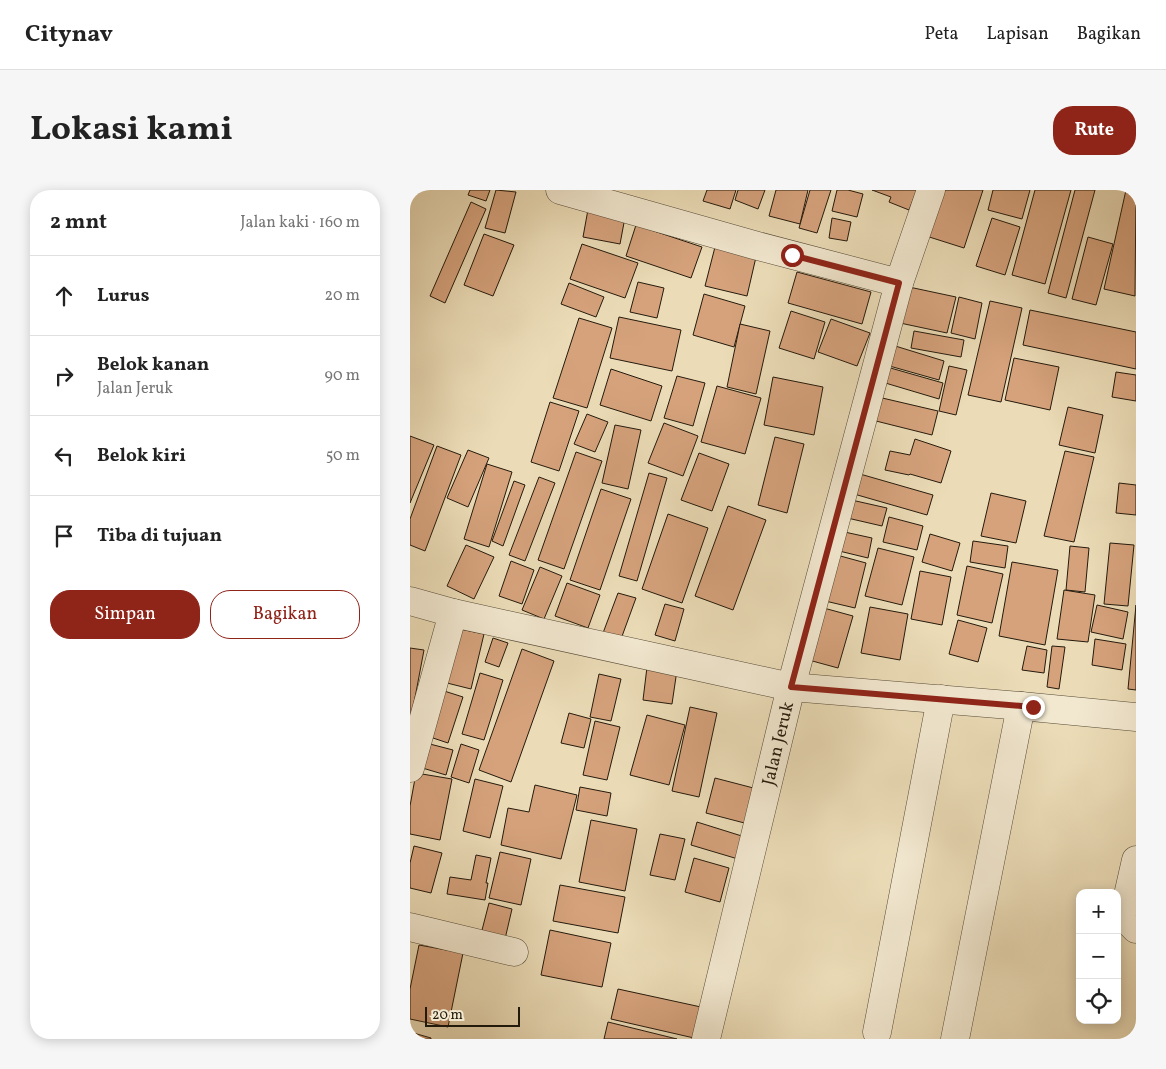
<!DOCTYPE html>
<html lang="id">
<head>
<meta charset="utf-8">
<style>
  body { margin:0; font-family:Vollkorn,serif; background:#f6f6f6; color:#222 }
  .controls { position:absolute; right:15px; bottom:15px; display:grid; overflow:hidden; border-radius:10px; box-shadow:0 2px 12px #0003 }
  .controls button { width:45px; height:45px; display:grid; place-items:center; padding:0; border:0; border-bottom:1px solid #e0e0e0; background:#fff; color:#222; font:25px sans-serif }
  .scale { position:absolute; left:15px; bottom:12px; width:95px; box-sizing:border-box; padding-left:5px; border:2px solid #241a0c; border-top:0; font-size:14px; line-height:18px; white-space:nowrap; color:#241a0c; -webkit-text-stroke:4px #f2e8d0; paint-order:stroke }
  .stop { position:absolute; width:15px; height:15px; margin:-11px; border:4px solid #8f2418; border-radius:50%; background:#fff }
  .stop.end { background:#8f2418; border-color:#fff; box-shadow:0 1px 5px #0008 }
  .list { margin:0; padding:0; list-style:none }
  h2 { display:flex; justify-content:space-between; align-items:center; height:65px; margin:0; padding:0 20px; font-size:21px }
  h2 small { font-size:16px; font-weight:400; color:#767676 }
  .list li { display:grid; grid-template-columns:32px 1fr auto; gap:15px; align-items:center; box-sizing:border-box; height:80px; padding:0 20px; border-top:1px solid #e0e0e0 }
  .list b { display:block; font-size:19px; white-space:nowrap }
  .list p { margin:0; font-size:16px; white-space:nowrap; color:#767676 }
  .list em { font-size:16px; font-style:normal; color:#767676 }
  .actions { display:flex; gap:10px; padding:15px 20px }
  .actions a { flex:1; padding:11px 0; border:1px solid #8f2418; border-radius:20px; text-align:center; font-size:18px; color:#8f2418 }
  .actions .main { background:#8f2418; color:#fff }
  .icon { flex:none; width:28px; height:28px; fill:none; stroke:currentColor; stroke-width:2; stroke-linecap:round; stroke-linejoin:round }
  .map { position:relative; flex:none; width:726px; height:849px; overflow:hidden; border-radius:20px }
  header { display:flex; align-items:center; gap:30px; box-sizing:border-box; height:70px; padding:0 25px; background:#fff; border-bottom:1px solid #e0e0e0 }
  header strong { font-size:24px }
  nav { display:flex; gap:28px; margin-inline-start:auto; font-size:18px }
  .intro { display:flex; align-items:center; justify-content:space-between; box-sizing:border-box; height:120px; padding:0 30px }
  h1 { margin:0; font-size:35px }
  .button { padding:12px 22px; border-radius:20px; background:#8f2418; color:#fff; font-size:18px; font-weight:700 }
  main { display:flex; gap:30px; padding:0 30px }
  aside { flex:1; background:#fff; border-radius:20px; box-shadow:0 2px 12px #0003 }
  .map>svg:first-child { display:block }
  .building { fill:#d5a27c; stroke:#241a0c }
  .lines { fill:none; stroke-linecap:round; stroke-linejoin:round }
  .minor-casing { stroke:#564a37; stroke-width:29 }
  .minor { stroke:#f2e8d0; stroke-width:28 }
  .route { stroke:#8f2418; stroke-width:6 }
  .labels { text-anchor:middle; stroke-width:5; stroke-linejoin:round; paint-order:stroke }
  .street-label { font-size:18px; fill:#241a0c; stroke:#f2e8d0 }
</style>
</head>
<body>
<header>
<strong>Citynav</strong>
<nav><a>Peta</a><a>Lapisan</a><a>Bagikan</a></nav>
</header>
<div class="intro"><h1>Lokasi kami</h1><a class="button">Rute</a></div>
<main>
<aside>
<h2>2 mnt<small>Jalan kaki · 160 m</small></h2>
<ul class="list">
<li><svg class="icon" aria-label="ahead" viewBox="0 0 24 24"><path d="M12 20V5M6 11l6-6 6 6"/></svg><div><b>Lurus</b></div><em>20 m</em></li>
<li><svg class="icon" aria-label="right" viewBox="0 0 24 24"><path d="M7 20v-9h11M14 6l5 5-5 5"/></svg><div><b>Belok kanan</b><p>Jalan Jeruk</p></div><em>90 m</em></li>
<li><svg class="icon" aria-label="left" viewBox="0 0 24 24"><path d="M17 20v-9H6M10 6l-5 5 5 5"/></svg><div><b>Belok kiri</b></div><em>50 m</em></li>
<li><svg class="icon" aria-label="arrive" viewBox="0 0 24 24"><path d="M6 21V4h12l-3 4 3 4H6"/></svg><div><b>Tiba di tujuan</b></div></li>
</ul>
<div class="actions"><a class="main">Simpan</a><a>Bagikan</a></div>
</aside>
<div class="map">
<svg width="726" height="849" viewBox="0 0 726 849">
  <rect width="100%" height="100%" fill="#ebdcb7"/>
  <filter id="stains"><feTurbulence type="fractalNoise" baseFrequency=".004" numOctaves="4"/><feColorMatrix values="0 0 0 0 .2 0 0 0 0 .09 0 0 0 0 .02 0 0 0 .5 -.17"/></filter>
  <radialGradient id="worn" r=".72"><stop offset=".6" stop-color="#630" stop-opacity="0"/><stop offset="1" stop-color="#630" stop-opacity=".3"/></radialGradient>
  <!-- building -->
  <g class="building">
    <path d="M 60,0 L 80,0 L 76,11 L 58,5 Z"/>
    <path d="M 86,0 L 106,2 L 95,43 L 75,38 Z"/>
    <path d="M 297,0 L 326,0 L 320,19 L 293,11 Z"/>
    <path d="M 328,0 L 355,0 L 348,19 L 325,10 Z"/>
    <path d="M 366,0 L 398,0 L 390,34 L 359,26 Z"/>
    <path d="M 400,0 L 421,0 L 407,43 L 389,38 Z"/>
    <path d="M 427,0 L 438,0 L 453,4 L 447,27 L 422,21 Z"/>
    <path d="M 462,0 L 507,0 L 499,20 L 479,12 L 481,7 Z"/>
    <path d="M 527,0 L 573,0 L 554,58 L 513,45 Z"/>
    <path d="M 583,0 L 620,0 L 612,29 L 578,20 Z"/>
    <path d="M 625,0 L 661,0 L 635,94 L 602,85 Z"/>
    <path d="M 665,0 L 685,0 L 656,108 L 638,103 Z"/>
    <path d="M 716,0 L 726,0 L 725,106 L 694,99 Z"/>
    <path d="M 61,12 L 76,19 L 35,113 L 20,106 Z"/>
    <path d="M 179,14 L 216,22 L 210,54 L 173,47 Z"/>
    <path d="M 422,28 L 441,32 L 437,51 L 419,48 Z"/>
    <path d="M 582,28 L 610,37 L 595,85 L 566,76 Z"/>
    <path d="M 226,35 L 292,57 L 281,88 L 216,66 Z"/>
    <path d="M 74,44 L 104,55 L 83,106 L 54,95 Z"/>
    <path d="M 678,47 L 703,54 L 686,115 L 662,109 Z"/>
    <path d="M 172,54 L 228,73 L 215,108 L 160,89 Z"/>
    <path d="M 305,57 L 346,67 L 337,106 L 295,96 Z"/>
    <path d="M 387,82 L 461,102 L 452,134 L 378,113 Z"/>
    <path d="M 228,92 L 254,98 L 247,128 L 220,122 Z"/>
    <path d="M 159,93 L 194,107 L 186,127 L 151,114 Z"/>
    <path d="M 499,97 L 546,107 L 537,143 L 490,133 Z"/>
    <path d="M 294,104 L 335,116 L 324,157 L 283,145 Z"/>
    <path d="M 549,107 L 572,113 L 565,149 L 541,143 Z"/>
    <path d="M 580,111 L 612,118 L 591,212 L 558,205 Z"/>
    <path d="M 620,120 L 726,142 L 726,179 L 613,155 Z"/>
    <path d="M 381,121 L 415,132 L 404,169 L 369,158 Z"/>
    <path d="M 209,127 L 271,140 L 262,181 L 200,168 Z"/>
    <path d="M 169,128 L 202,138 L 177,218 L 143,208 Z"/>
    <path d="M 421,129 L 460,143 L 447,176 L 408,162 Z"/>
    <path d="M 330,134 L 360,141 L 346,204 L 317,197 Z"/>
    <path d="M 504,141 L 554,150 L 551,167 L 501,158 Z"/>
    <path d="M 482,155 L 534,171 L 529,190 L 476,175 Z"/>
    <path d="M 604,168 L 649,177 L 640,220 L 595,210 Z"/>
    <path d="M 539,176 L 557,180 L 546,225 L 529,221 Z"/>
    <path d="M 477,177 L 533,193 L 529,209 L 472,192 Z"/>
    <path d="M 201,179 L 252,196 L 241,231 L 190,215 Z"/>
    <path d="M 706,182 L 726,185 L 726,211 L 702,207 Z"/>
    <path d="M 267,186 L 295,193 L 283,236 L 254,228 Z"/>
    <path d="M 363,187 L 413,197 L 404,245 L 354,235 Z"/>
    <path d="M 307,196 L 351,208 L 335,264 L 291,252 Z"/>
    <path d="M 468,207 L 528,221 L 522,245 L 462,230 Z"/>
    <path d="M 140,212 L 169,221 L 149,281 L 121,272 Z"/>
    <path d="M 658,217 L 693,225 L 685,263 L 649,255 Z"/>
    <path d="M 177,224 L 198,232 L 185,262 L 164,254 Z"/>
    <path d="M 254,233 L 288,246 L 273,286 L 238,273 Z"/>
    <path d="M 205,235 L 231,240 L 218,299 L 192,293 Z"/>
    <path d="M 0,246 L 24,255 L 0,313 Z"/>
    <path d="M 365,247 L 394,254 L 377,323 L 348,315 Z"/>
    <path d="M 505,249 L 541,261 L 531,293 L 500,284 L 499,285 L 475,280 L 480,261 L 500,265 Z"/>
    <path d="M 27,256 L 51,265 L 15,361 L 0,355 L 0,329 Z"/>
    <path d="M 58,260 L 79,268 L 58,317 L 37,308 Z"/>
    <path d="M 655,261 L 684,267 L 664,352 L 634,346 Z"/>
    <path d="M 166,262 L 192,271 L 154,379 L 128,370 Z"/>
    <path d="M 289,263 L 319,274 L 302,321 L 271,310 Z"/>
    <path d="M 77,274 L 102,282 L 79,357 L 54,349 Z"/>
    <path d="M 239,283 L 257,288 L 227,391 L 209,386 Z"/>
    <path d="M 450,284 L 523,305 L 517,325 L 444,304 Z"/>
    <path d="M 129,287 L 145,293 L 115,371 L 99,365 Z"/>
    <path d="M 104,291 L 115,295 L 93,356 L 82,351 Z"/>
    <path d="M 709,293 L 726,295 L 726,325 L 706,323 Z"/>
    <path d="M 191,299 L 221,309 L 190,400 L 160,390 Z"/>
    <path d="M 581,303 L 616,311 L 606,353 L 571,346 Z"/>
    <path d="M 437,309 L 477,318 L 472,336 L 433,327 Z"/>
    <path d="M 318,316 L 356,330 L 323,420 L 285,406 Z"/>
    <path d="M 258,324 L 298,338 L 272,413 L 232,399 Z"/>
    <path d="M 479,327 L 513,336 L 507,360 L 473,352 Z"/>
    <path d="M 430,341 L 462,348 L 458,368 L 425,360 Z"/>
    <path d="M 520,344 L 550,353 L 542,381 L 512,372 Z"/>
    <path d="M 563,351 L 598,356 L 595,378 L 560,372 Z"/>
    <path d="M 700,353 L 724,355 L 718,416 L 694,414 Z"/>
    <path d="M 56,355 L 84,367 L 64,409 L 37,396 Z"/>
    <path d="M 660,356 L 679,358 L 675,402 L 656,400 Z"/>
    <path d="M 468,358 L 504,367 L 492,415 L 455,406 Z"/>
    <path d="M 423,364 L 456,373 L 445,418 L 411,410 Z"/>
    <path d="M 101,371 L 124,380 L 112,414 L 89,406 Z"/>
    <path d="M 602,372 L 648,380 L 635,455 L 589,446 Z"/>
    <path d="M 557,376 L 593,384 L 582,433 L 547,425 Z"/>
    <path d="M 130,377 L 152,386 L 134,429 L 112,420 Z"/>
    <path d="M 510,381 L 541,387 L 532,435 L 501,429 Z"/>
    <path d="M 157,393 L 190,405 L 178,438 L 145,426 Z"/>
    <path d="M 654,400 L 685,405 L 678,452 L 647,449 Z"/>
    <path d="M 208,403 L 226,408 L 211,449 L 193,443 Z"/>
    <path d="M 255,414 L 274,419 L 265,451 L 245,445 Z"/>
    <path d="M 687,415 L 718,422 L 713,449 L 681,442 Z"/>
    <path d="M 726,415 L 726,500 L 718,499 Z"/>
    <path d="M 410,417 L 443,426 L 428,478 L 395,469 Z"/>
    <path d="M 460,417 L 498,424 L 490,470 L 451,463 Z"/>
    <path d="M 548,430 L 577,438 L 568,472 L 539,464 Z"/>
    <path d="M 50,439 L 74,444 L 61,499 L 37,493 Z"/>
    <path d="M 83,448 L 98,453 L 89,477 L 75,472 Z"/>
    <path d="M 685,449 L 716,454 L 712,480 L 682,475 Z"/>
    <path d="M 617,456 L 637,460 L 634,483 L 612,480 Z"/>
    <path d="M 642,456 L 655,457 L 649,499 L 637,497 Z"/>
    <path d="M 0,458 L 14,460 L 0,534 Z"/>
    <path d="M 112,459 L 144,471 L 101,592 L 69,580 Z"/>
    <path d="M 237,477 L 267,480 L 262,514 L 233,510 Z"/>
    <path d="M 70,483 L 93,490 L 74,550 L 52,544 Z"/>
    <path d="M 189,484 L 211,489 L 201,531 L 180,527 Z"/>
    <path d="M 31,500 L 53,507 L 38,553 L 17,546 Z"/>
    <path d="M 280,517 L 307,523 L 289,607 L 262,601 Z"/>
    <path d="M 159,523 L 181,529 L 174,558 L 151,553 Z"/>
    <path d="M 237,525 L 275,535 L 259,595 L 220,585 Z"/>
    <path d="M 185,531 L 210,537 L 197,590 L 173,585 Z"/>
    <path d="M 16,553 L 43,560 L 36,585 L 9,577 Z"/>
    <path d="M 51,554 L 69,560 L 59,593 L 41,587 Z"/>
    <path d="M 6,583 L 42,589 L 30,650 L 0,644 L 0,616 Z"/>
    <path d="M 305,588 L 355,601 L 346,636 L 296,623 Z"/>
    <path d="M 65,589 L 93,596 L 80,648 L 53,641 Z"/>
    <path d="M 125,595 L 167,605 L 151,669 L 91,655 L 98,618 L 119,622 Z"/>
    <path d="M 170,597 L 201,603 L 197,626 L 166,620 Z"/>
    <path d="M 181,630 L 227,639 L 215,701 L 169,692 Z"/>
    <path d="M 287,632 L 335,647 L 328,669 L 281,655 Z"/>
    <path d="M 250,644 L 275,649 L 265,690 L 240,685 Z"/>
    <path d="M 4,656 L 32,663 L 21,703 L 0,698 L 0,673 Z"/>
    <path d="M 90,662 L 121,669 L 111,715 L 79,708 Z"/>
    <path d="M 66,665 L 81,668 L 76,693 L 78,693 L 75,710 L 37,704 L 40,687 L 61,690 Z"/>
    <path d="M 284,668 L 319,678 L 310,712 L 275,702 Z"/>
    <path d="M 150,695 L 215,707 L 208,743 L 143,731 Z"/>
    <path d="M 79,713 L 102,719 L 95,749 L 71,744 Z"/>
    <path d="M 140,740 L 201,753 L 192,797 L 131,785 Z"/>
    <path d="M 9,755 L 53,763 L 38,837 L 0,829 L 0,799 Z"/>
    <path d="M 208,799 L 291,817 L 284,848 L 201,829 Z"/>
    <path d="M 198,832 L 267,849 L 194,849 Z"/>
    <path d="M 0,842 L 21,848 L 21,849 L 0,849 Z"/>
  </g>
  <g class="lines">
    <!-- minor casing -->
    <g class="minor-casing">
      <g id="minor">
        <path d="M 150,0 L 344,55 L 489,93"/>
        <path d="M 0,411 L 43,423 L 381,497 L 611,516 L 726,527"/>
        <path d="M 0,578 L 43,423"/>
        <path d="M 726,670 L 714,723 L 716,729 L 726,739"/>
        <path d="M 0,737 L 104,762"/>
        <path d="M 467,842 L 531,509"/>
        <path id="s1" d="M 296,849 L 381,497 L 489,93 L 521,0"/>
        <path d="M 545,849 L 611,516"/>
      </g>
    </g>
    <!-- minor -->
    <use href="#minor" class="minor"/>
  </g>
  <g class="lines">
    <!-- route -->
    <path class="route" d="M 382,65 L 489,93 L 381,497 L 623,517"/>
  </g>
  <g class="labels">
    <!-- street labels -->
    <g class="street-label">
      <text dy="6" stroke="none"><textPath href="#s1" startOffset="304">Jalan Jeruk</textPath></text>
    </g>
  </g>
  <rect width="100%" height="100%" filter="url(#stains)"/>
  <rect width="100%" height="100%" fill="url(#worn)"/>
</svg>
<div class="controls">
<button>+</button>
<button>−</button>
<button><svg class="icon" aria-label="locate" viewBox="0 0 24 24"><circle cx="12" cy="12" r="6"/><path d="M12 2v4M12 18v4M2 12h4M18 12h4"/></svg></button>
</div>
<div class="scale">20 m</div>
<div class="stop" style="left:382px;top:65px"></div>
<div class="stop end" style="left:623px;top:517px"></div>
</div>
</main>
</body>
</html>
